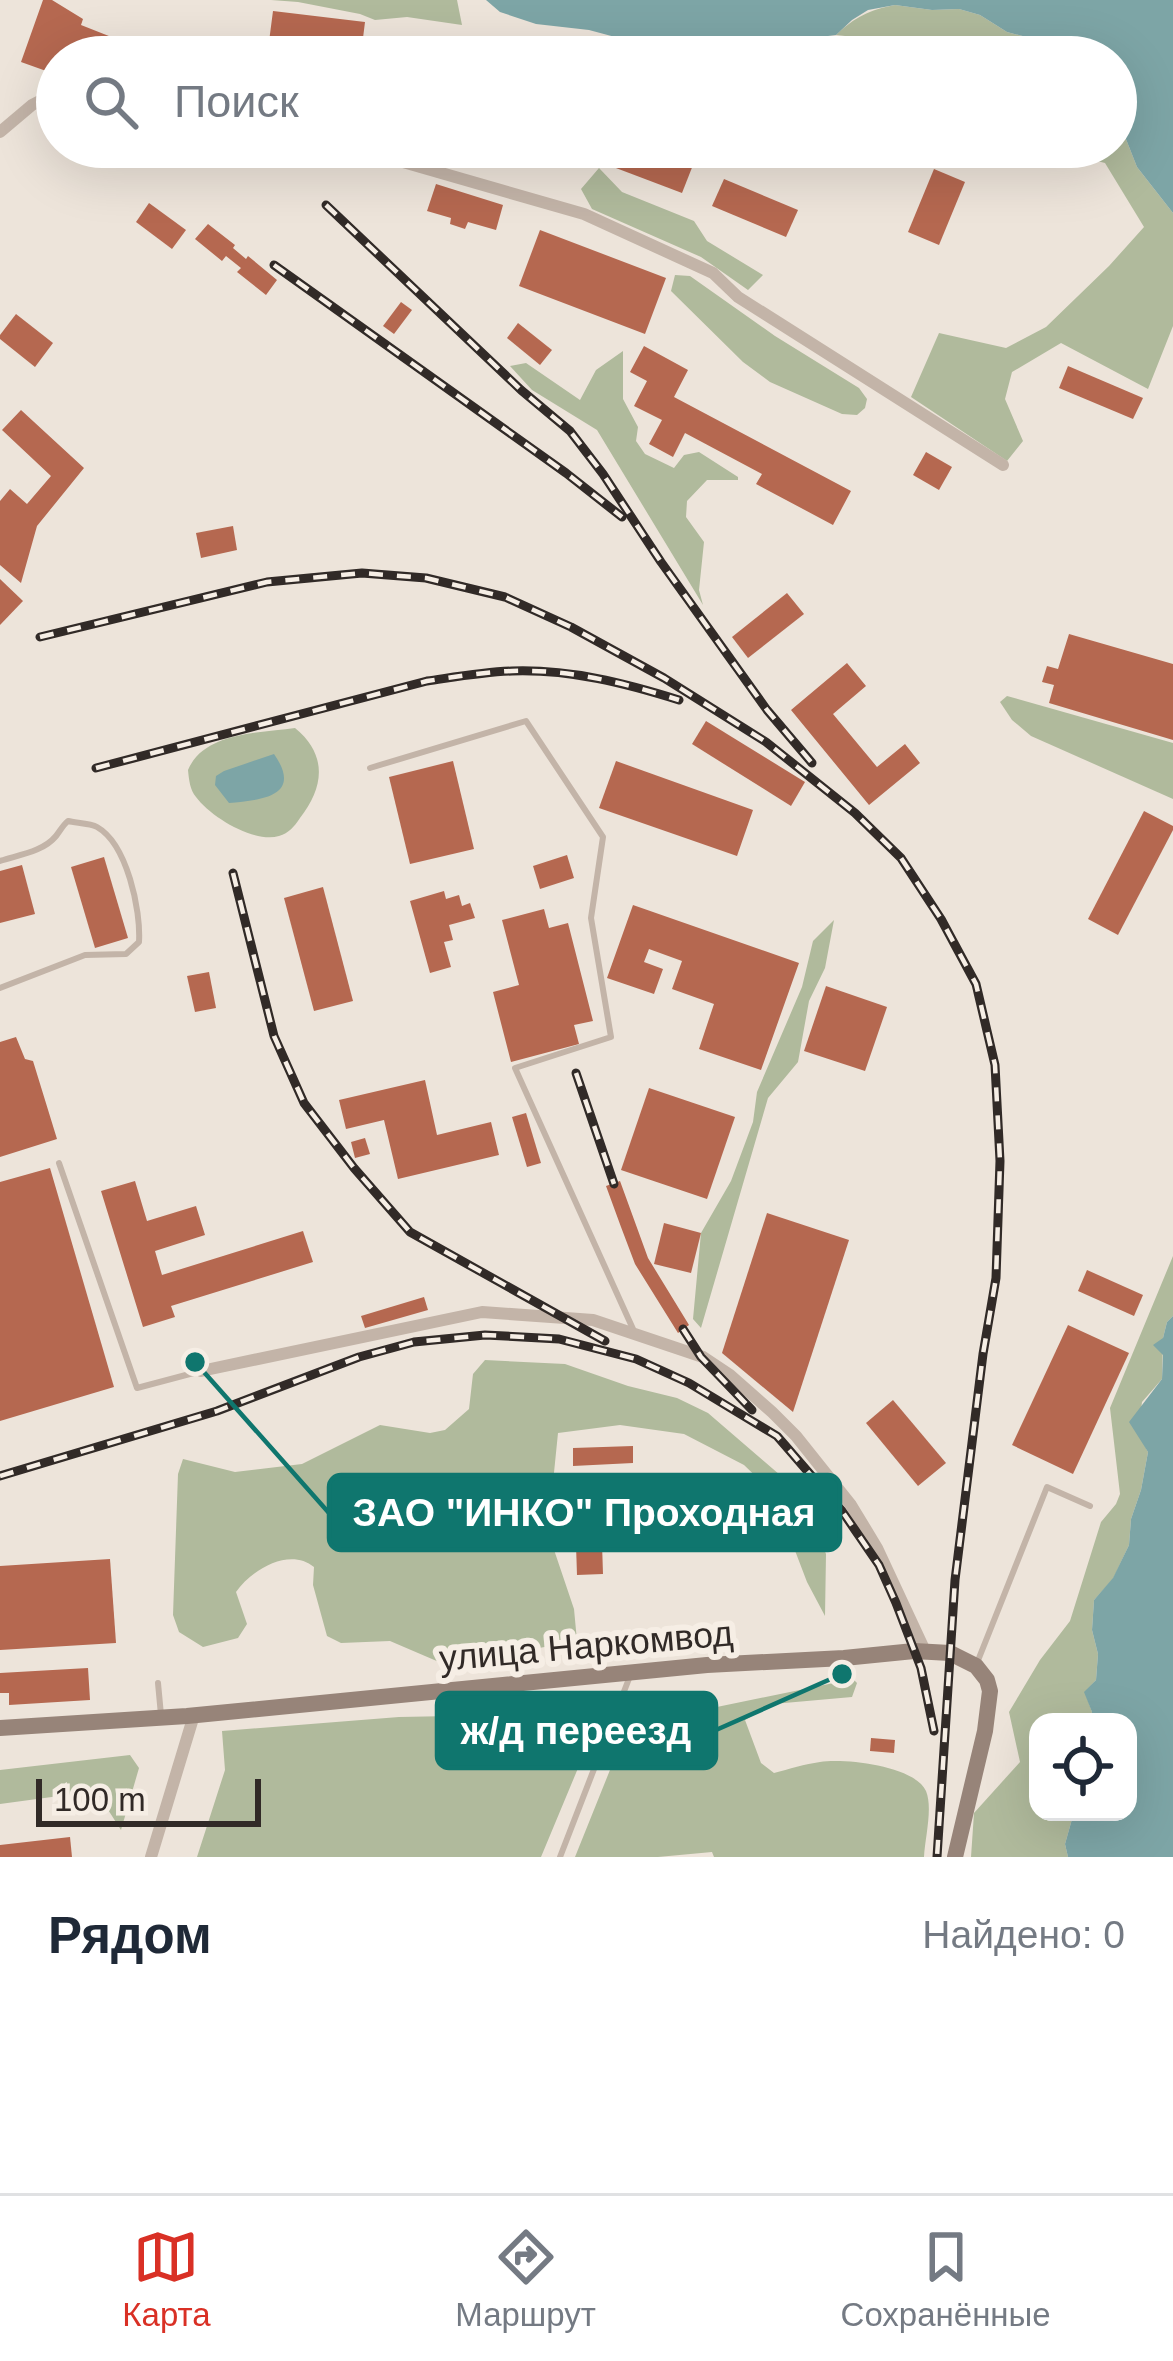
<!DOCTYPE html>
<html lang="ru">
<head>
<meta charset="utf-8">
<style>
  body { margin:0; font-family:Helvetica,sans-serif; background:#f6f6f7; color:#1f2937 }
  .controls { position:absolute; right:36px; bottom:36px; display:grid; overflow:hidden; border-radius:24px; box-shadow:0 12px 48px #0002 }
  .controls button { width:108px; height:108px; display:grid; place-items:center; padding:0; border:0; border-bottom:3px solid #e0e1e3; background:#fff; color:#1f2937; font:60px sans-serif }
  .scale { position:absolute; left:36px; bottom:30px; width:225px; box-sizing:border-box; padding-left:12px; border:6px solid #312a27; border-top:0; font-size:33px; line-height:42px; white-space:nowrap; color:#312a27; -webkit-text-stroke:9px #f6eee5; paint-order:stroke }
  .list { margin:0; padding:0; list-style:none }
  h2 { display:flex; justify-content:space-between; align-items:center; height:156px; margin:0; padding:0 48px; font-size:51px }
  h2 small { font-size:39px; font-weight:400; color:#747a83 }
  .icon { flex:none; width:66px; height:66px; fill:none; stroke:currentColor; stroke-width:2; stroke-linecap:round; stroke-linejoin:round }
  .map { position:relative; flex:none; width:1173px; height:1857px; overflow:hidden }
  .search { position:absolute; background:#fff; box-shadow:0 12px 48px #0002; left:36px; right:36px; top:36px; height:132px; display:flex; align-items:center; gap:30px; box-sizing:border-box; padding:0 42px; border-radius:66px; color:#747a83; font-size:45px }
  .sheet { height:336px; background:#fff }
  nav { display:flex; justify-content:space-around; align-items:center; box-sizing:border-box; height:168px; border-top:3px solid #e0e1e3; background:#fff; font-size:33px; color:#747a83 }
  nav a { display:grid; justify-items:center; gap:6px }
  nav .on { color:#d93025 }
  .map>svg:first-child { display:block }
  .green { fill:#b0ba9c }
  .water { fill:#7da5a6 }
  .building { fill:#b56850 }
  .lines { fill:none; stroke-linecap:round; stroke-linejoin:round }
  .lane { stroke:#c3b4a8; stroke-width:6 }
  .street { stroke:#c3b4a8; stroke-width:12 }
  .secondary { stroke:#978479; stroke-width:16 }
  .rail-casing { stroke:#312a27; stroke-width:9 }
  .rail { stroke:#f6eee5; stroke-width:4.5; stroke-dasharray:14; stroke-linecap:butt }
  .labels { text-anchor:middle; stroke-width:12; stroke-linejoin:round; paint-order:stroke }
  .street-label { font-size:36px; fill:#312a27; stroke:#f6eee5 }
  .leader { fill:none; stroke:#0f766e; stroke-width:4.5 }
  .callout-dot { fill:#0f766e; stroke:#f6eee5; stroke-width:4.5 }
  .callout { fill:#0f766e; stroke:#0f766e; stroke-width:4.5 }
  .callout-label { font-size:39px; text-anchor:middle; font-weight:bold; fill:#fff }
</style>
</head>
<body>
<div class="map">
<svg width="1173" height="1857" viewBox="0 0 1173 1857">
  <rect width="100%" height="100%" fill="#ede4da"/>
  <!-- green -->
  <g class="green">
    <path d="M 271,0 L 457,0 L 462,25 L 407,17 L 375,20 L 360,14 L 298,2 Z"/>
    <path d="M 895,5 L 932,10 L 959,9 L 980,15 L 1007,32 L 1045,42 L 1056,57 L 943,57 L 899,42 L 836,35 C 855,17 869,10 895,5 Z"/>
    <path d="M 1116,124 L 1122,129 L 1137,167 L 1173,213 L 1173,326 L 1148,389 L 1061,343 L 1012,372 L 1005,399 L 1023,441 L 1007,461 L 911,397 L 939,333 L 1006,348 L 1046,327 L 1109,266 L 1144,227 L 1105,163 L 1054,150 L 1052,147 L 1116,147 Z"/>
    <path d="M 599,168 L 622,192 L 694,221 L 707,241 L 763,275 L 748,290 L 701,257 L 592,209 L 581,189 Z"/>
    <path d="M 675,275 L 690,276 L 775,336 L 859,388 L 867,399 L 865,408 L 857,415 L 842,414 L 770,382 L 743,362 L 671,291 Z"/>
    <path d="M 623,351 L 623,399 L 638,427 L 636,441 L 645,454 L 674,468 L 684,455 L 699,452 L 738,477 L 738,480 L 707,480 L 687,501 L 686,517 L 704,542 L 699,590 L 703,605 L 597,430 L 532,390 L 510,366 L 526,363 L 580,400 L 596,370 Z"/>
    <path d="M 1007,696 L 1173,743 L 1173,799 L 1031,736 L 1012,720 L 1000,702 Z"/>
    <path d="M 295,728 C 328,755 324,787 300,818 C 294,827 289,833 279,836 C 253,843 211,817 196,797 C 190,790 189,780 188,770 C 204,732 260,733 295,728 Z"/>
    <path d="M 834,920 L 825,968 L 809,1001 L 798,1062 L 768,1098 L 701,1328 L 693,1319 L 701,1233 L 731,1181 L 753,1122 L 757,1092 L 802,987 L 813,941 Z"/>
    <path d="M 1173,1256 L 1173,1316 L 1167,1322 L 1163,1338 L 1162,1379 L 1142,1402 L 1138,1433 L 1148,1452 L 1141,1490 L 1131,1519 L 1129,1545 L 1113,1579 L 1094,1600 L 1092,1630 L 1098,1654 L 1096,1680 L 1085,1692 L 1092,1712 L 1090,1722 L 1038,1722 L 1038,1812 L 1074,1812 L 1065,1844 L 1068,1857 L 971,1857 L 974,1813 L 1020,1762 L 1009,1712 L 1040,1660 L 1070,1621 L 1101,1522 L 1116,1504 L 1120,1494 L 1110,1408 Z"/>
    <path d="M 485,1360 L 565,1364 L 628,1386 L 677,1398 L 708,1413 L 787,1481 L 814,1524 L 826,1554 L 825,1616 L 807,1582 L 773,1493 L 744,1465 L 684,1434 L 620,1425 L 558,1433 L 548,1532 L 574,1609 L 577,1641 L 446,1665 L 390,1641 L 341,1643 L 327,1636 L 313,1585 L 314,1567 C 290,1547 252,1569 236,1592 L 247,1624 L 238,1638 L 203,1647 L 179,1632 L 173,1615 L 178,1474 L 183,1459 L 235,1472 L 302,1464 L 380,1425 L 430,1433 L 445,1430 L 469,1409 L 473,1374 Z"/>
    <path d="M 853,1679 L 857,1683 L 852,1697 L 773,1704 L 745,1720 L 761,1763 L 774,1773 C 789,1769 805,1764 820,1762 C 845,1758 915,1766 926,1791 C 933,1808 925,1838 924,1857 L 714,1857 L 712,1852 L 658,1857 L 575,1857 L 614,1760 L 660,1701 L 712,1708 Z"/>
    <path d="M 504,1715 L 586,1749 L 541,1857 L 197,1857 L 225,1770 L 222,1731 L 399,1717 Z"/>
    <path d="M 130,1755 L 139,1768 L 121,1830 L 96,1791 L 0,1804 L 0,1770 Z"/>
  </g>
  <!-- water -->
  <g class="water">
    <path d="M 486,0 L 1173,0 L 1173,213 L 1137,167 L 1122,129 L 1116,124 L 1116,57 L 1056,57 L 1045,42 L 1007,32 L 980,15 L 959,9 L 932,10 L 895,5 L 868,10 L 852,20 L 836,35 L 804,39 L 738,57 L 699,57 L 676,47 L 630,41 L 589,30 L 536,24 L 500,12 Z"/>
    <path d="M 274,754 C 304,797 260,800 229,803 L 215,785 L 216,776 L 224,771 Z"/>
    <path d="M 1173,1316 L 1173,1857 L 1068,1857 L 1065,1844 L 1074,1812 L 1128,1812 L 1128,1722 L 1090,1722 L 1092,1712 L 1084,1692 L 1096,1680 L 1098,1654 L 1092,1630 L 1094,1600 L 1113,1578 L 1129,1545 L 1131,1519 L 1141,1490 L 1148,1452 L 1129,1422 L 1162,1379 L 1163,1355 L 1153,1345 L 1163,1338 L 1167,1322 Z"/>
  </g>
  <!-- building -->
  <g class="building">
    <path d="M 43,0 L 52,0 L 83,19 L 81,25 L 119,40 L 112,57 L 85,57 L 71,51 L 68,57 L 57,57 L 57,68 L 49,72 L 21,62 Z"/>
    <path d="M 273,11 L 365,22 L 363,38 L 391,41 L 389,57 L 267,57 Z"/>
    <path d="M 615,147 L 646,147 L 693,165 L 682,193 L 608,165 Z"/>
    <path d="M 934,169 L 965,182 L 939,245 L 908,232 Z"/>
    <path d="M 724,179 L 798,210 L 786,237 L 712,206 Z"/>
    <path d="M 436,184 L 503,205 L 496,230 L 468,222 L 465,229 L 450,224 L 451,218 L 427,211 Z"/>
    <path d="M 149,203 L 186,230 L 172,249 L 136,222 Z"/>
    <path d="M 208,224 L 235,245 L 233,248 L 246,259 L 248,256 L 277,280 L 266,295 L 237,272 L 241,268 L 226,256 L 222,261 L 195,239 Z"/>
    <path d="M 540,230 L 666,278 L 645,334 L 519,286 Z"/>
    <path d="M 401,302 L 412,310 L 394,334 L 383,326 Z"/>
    <path d="M 16,314 L 53,343 L 35,367 L 0,339 L 0,335 Z"/>
    <path d="M 518,323 L 552,350 L 540,365 L 507,338 Z"/>
    <path d="M 644,346 L 688,370 L 674,397 L 851,491 L 833,525 L 756,484 L 762,474 L 685,433 L 673,457 L 649,444 L 662,420 L 634,406 L 647,381 L 630,372 Z"/>
    <path d="M 1068,366 L 1143,398 L 1133,419 L 1059,388 Z"/>
    <path d="M 21,410 L 84,468 L 37,526 L 21,583 L 0,565 L 0,501 L 10,489 L 27,504 L 51,476 L 2,430 Z"/>
    <path d="M 926,452 L 952,467 L 939,490 L 913,475 Z"/>
    <path d="M 233,526 L 237,550 L 201,558 L 196,533 Z"/>
    <path d="M 0,579 L 23,601 L 0,625 Z"/>
    <path d="M 787,593 L 804,614 L 748,658 L 732,637 Z"/>
    <path d="M 1069,634 L 1173,664 L 1173,740 L 1049,703 L 1054,685 L 1042,682 L 1047,666 L 1058,669 Z"/>
    <path d="M 847,663 L 866,686 L 833,714 L 877,767 L 905,744 L 920,763 L 869,805 L 791,710 Z"/>
    <path d="M 706,721 L 805,782 L 791,806 L 692,744 Z"/>
    <path d="M 453,761 L 474,849 L 410,864 L 389,777 Z"/>
    <path d="M 616,761 L 753,810 L 737,856 L 599,808 Z"/>
    <path d="M 1144,811 L 1173,826 L 1173,830 L 1118,935 L 1088,919 Z"/>
    <path d="M 567,855 L 574,878 L 540,889 L 533,866 Z"/>
    <path d="M 104,857 L 128,938 L 95,948 L 71,867 Z"/>
    <path d="M 22,865 L 35,914 L 0,923 L 0,871 Z"/>
    <path d="M 323,887 L 353,1001 L 314,1011 L 284,898 Z"/>
    <path d="M 444,891 L 446,899 L 459,895 L 462,906 L 470,903 L 475,918 L 449,925 L 453,940 L 444,942 L 451,967 L 430,973 L 410,901 Z"/>
    <path d="M 633,905 L 799,963 L 761,1070 L 699,1049 L 714,1004 L 672,989 L 682,961 L 649,949 L 644,962 L 663,969 L 654,994 L 607,978 Z"/>
    <path d="M 544,909 L 549,928 L 568,923 L 593,1021 L 574,1025 L 579,1044 L 511,1062 L 493,992 L 519,985 L 502,920 Z"/>
    <path d="M 209,972 L 216,1008 L 195,1012 L 187,976 Z"/>
    <path d="M 826,986 L 887,1007 L 865,1071 L 804,1051 Z"/>
    <path d="M 16,1037 L 25,1059 L 33,1061 L 57,1139 L 0,1157 L 0,1042 Z"/>
    <path d="M 425,1080 L 437,1135 L 491,1122 L 499,1155 L 398,1179 L 384,1120 L 346,1129 L 339,1100 Z"/>
    <path d="M 649,1088 L 735,1117 L 707,1199 L 621,1170 Z"/>
    <path d="M 526,1113 L 541,1163 L 527,1167 L 512,1117 Z"/>
    <path d="M 365,1138 L 370,1154 L 355,1158 L 351,1142 Z"/>
    <path d="M 50,1168 L 114,1387 L 0,1421 L 0,1182 Z"/>
    <path d="M 135,1181 L 147,1221 L 196,1206 L 205,1235 L 155,1251 L 162,1275 L 303,1231 L 313,1262 L 171,1306 L 175,1317 L 143,1327 L 101,1191 Z"/>
    <path d="M 620,1181 L 648,1258 L 689,1325 L 678,1333 L 635,1264 L 621,1227 L 606,1186 Z"/>
    <path d="M 767,1213 L 849,1240 L 793,1412 L 722,1353 Z"/>
    <path d="M 664,1223 L 701,1233 L 691,1273 L 654,1264 Z"/>
    <path d="M 1087,1270 L 1143,1295 L 1134,1316 L 1078,1291 Z"/>
    <path d="M 424,1297 L 428,1310 L 365,1328 L 361,1316 Z"/>
    <path d="M 1068,1325 L 1129,1353 L 1073,1474 L 1012,1445 Z"/>
    <path d="M 197,1351 L 202,1366 L 191,1369 L 187,1354 Z"/>
    <path d="M 893,1400 L 946,1463 L 918,1486 L 866,1423 Z"/>
    <path d="M 633,1446 L 633,1463 L 573,1466 L 573,1448 Z"/>
    <path d="M 601,1513 L 603,1574 L 577,1575 L 575,1514 Z"/>
    <path d="M 110,1559 L 116,1643 L 0,1650 L 0,1566 Z"/>
    <path d="M 88,1668 L 90,1700 L 9,1705 L 9,1693 L 0,1693 L 0,1673 Z"/>
    <path d="M 871,1738 L 895,1740 L 894,1753 L 870,1751 Z"/>
    <path d="M 70,1837 L 72,1857 L 0,1857 L 0,1845 Z"/>
  </g>
  <g class="lines">
    <!-- lane -->
    <g class="lane">
      <path d="M 370,768 L 526,721 L 603,837 L 591,918 L 611,1037 L 515,1068 L 633,1329"/>
      <path d="M 0,861 C 18,855 43,852 56,836 C 60,831 63,825 68,821 C 76,823 90,823 97,827 C 127,844 141,910 139,942 L 126,954 L 85,955 L 0,988"/>
      <path d="M 59,1163 L 137,1388 L 201,1371"/>
      <path d="M 977,1663 L 1047,1487 L 1090,1506"/>
      <path d="M 158,1683 L 161,1715"/>
      <path d="M 560,1857 L 630,1676"/>
    </g>
    <!-- street -->
    <g class="street">
      <path d="M 0,132 L 32,105 L 57,92"/>
      <path d="M 351,147 L 584,214 L 713,273 L 738,297 L 1003,465"/>
      <path d="M 201,1371 L 482,1312 L 593,1320 L 703,1357 L 730,1375 L 772,1412 L 796,1436 L 851,1505 L 877,1548 L 925,1651"/>
      <path d="M 151,1857 L 194,1715"/>
    </g>
    <!-- secondary -->
    <path class="secondary" d="M 0,1728 L 187,1716 L 707,1665 L 844,1658 L 914,1651 L 950,1653 L 976,1666 L 987,1680 L 990,1691 L 985,1731 L 955,1857"/>
    <!-- rail casing -->
    <g class="rail-casing">
      <g id="rail">
        <path d="M 326,205 L 521,390 L 570,431 L 603,474 L 661,562 L 767,710 L 812,763"/>
        <path d="M 274,265 L 566,473 L 622,517"/>
        <path d="M 40,637 L 267,582 L 362,573 L 426,578 L 505,597 L 571,627 L 664,678 L 766,742 L 855,813 L 901,858 L 941,919 L 976,984 L 995,1065 L 1000,1161 L 996,1278 L 983,1354 L 955,1580 L 937,1857"/>
        <path d="M 96,768 L 427,681 C 455,677 483,672 512,671 C 569,669 625,683 679,700"/>
        <path d="M 233,873 L 274,1036 L 304,1103 L 354,1168 L 410,1232 L 605,1341"/>
        <path d="M 576,1073 L 614,1184"/>
        <path d="M 683,1329 L 701,1357 L 752,1410"/>
        <path d="M 0,1476 L 217,1411 L 359,1357 L 414,1342 L 485,1335 L 559,1339 L 636,1359 L 689,1383 L 777,1436 L 842,1511 L 879,1565 L 896,1603 L 921,1668 L 934,1731"/>
      </g>
    </g>
    <!-- rail -->
    <use href="#rail" class="rail"/>
  </g>
  <g class="labels">
    <!-- street labels -->
    <g class="street-label">
      <text transform="translate(586 1645) rotate(-5)" y="13">улица Наркомвод</text>
    </g>
  </g>
  <!-- callouts -->
  <path class="leader" d="M195 1362L329 1513M842 1674L716 1730"/>
  <g class="callout-dot">
    <circle cx="195" cy="1362" r="12"/>
    <circle cx="842" cy="1674" r="12"/>
  </g>
  <g class="callout">
    <rect x="329" y="1475" width="511" height="75" rx="12"/>
    <rect x="437" y="1693" width="279" height="75" rx="12"/>
  </g>
  <g class="callout-label">
    <text x="584" y="1526">ЗАО "ИНКО" Проходная</text>
    <text x="576" y="1744">ж/д переезд</text>
  </g>
</svg>
<div class="controls">
<button><svg class="icon" aria-label="locate" viewBox="0 0 24 24"><circle cx="12" cy="12" r="6"/><path d="M12 2v4M12 18v4M2 12h4M18 12h4"/></svg></button>
</div>
<div class="scale">100 m</div>
<div class="search"><svg class="icon" aria-label="search" viewBox="0 0 24 24"><circle cx="10" cy="10" r="6"/><path d="M15 15l6 6"/></svg>Поиск</div>
</div>
<section class="sheet">
<h2>Рядом<small>Найдено: 0</small></h2>
<ul class="list">
</ul>
</section>
<nav>
<a class="on"><svg class="icon" aria-label="map" viewBox="0 0 24 24"><path d="M3 6l6-2 6 2 6-2v14l-6 2-6-2-6 2zM9 4v14M15 6v14"/></svg>Карта</a>
<a><svg class="icon" aria-label="directions" viewBox="0 0 24 24"><path d="M12 3l9 9-9 9-9-9zM9 14v-3h6M13 9l2 2-2 2"/></svg>Маршрут</a>
<a><svg class="icon" aria-label="saved" viewBox="0 0 24 24"><path d="M7 4h10v16l-5-4-5 4z"/></svg>Сохранённые</a>
</nav>
</body>
</html>
